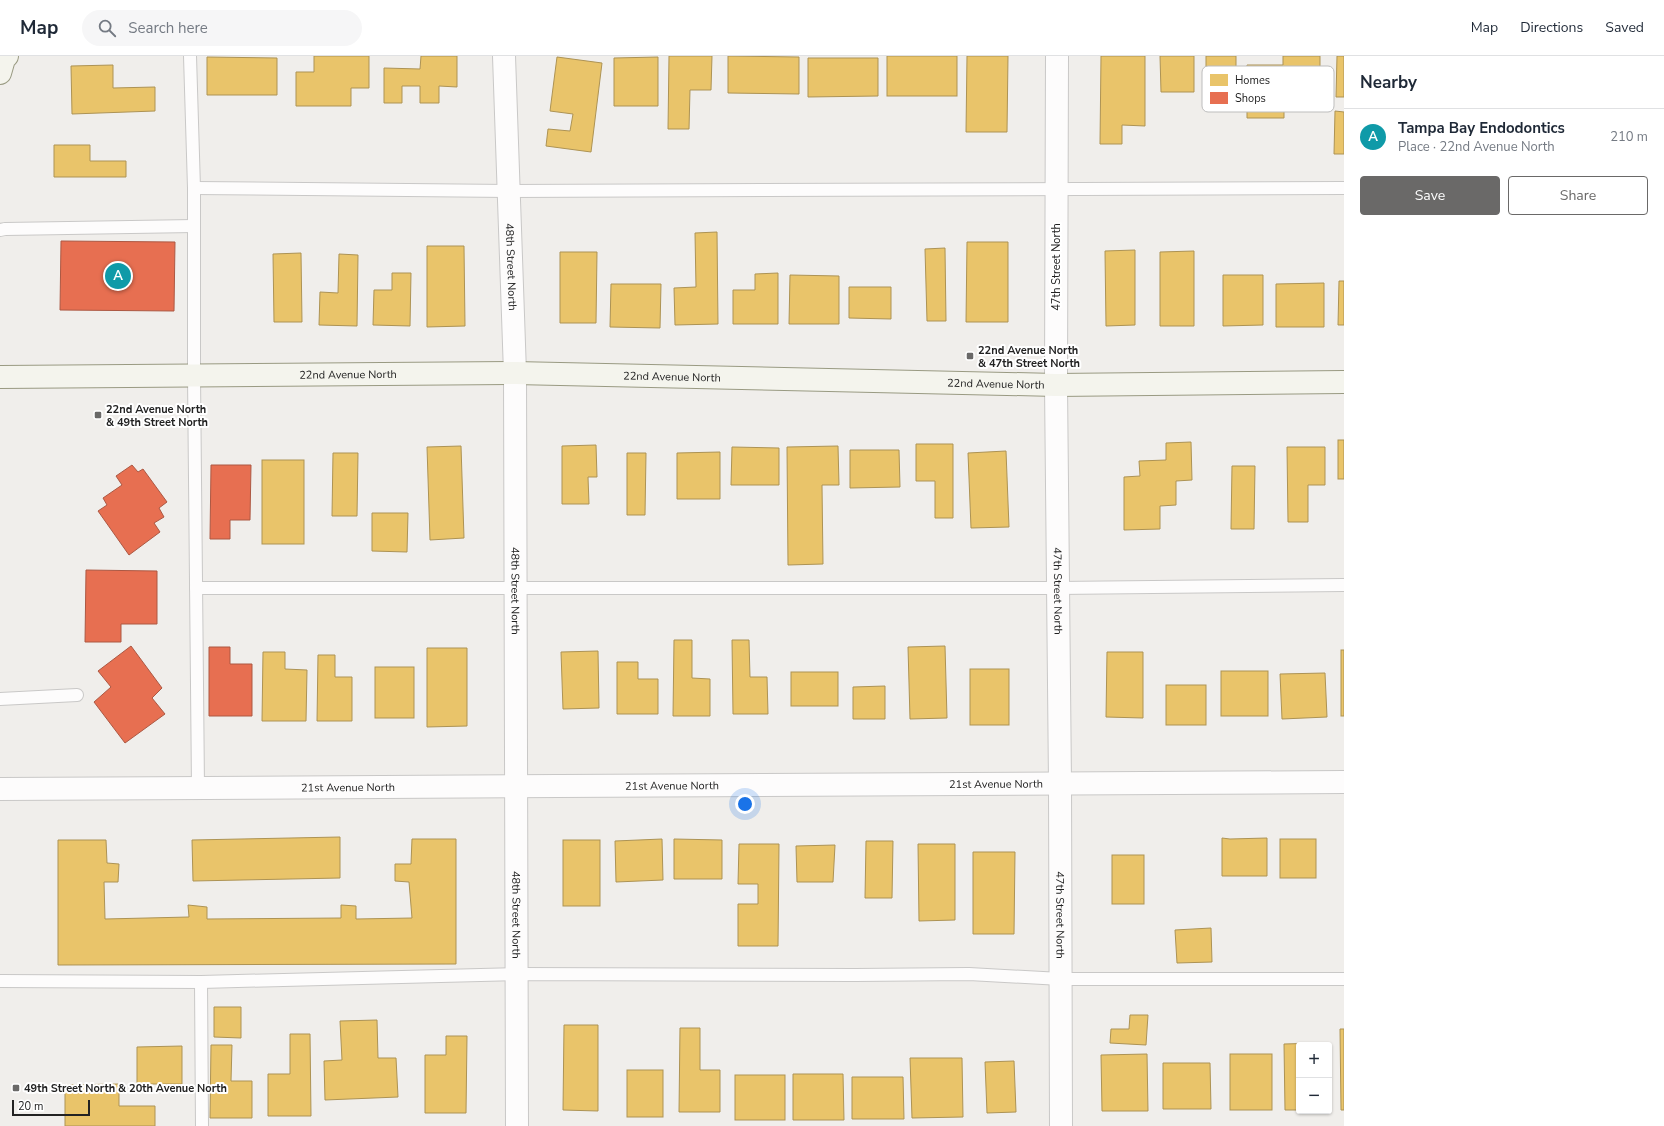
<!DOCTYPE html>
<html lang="en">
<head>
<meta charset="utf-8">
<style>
  body { margin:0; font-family:"Nunito Sans",sans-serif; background:#f6f6f7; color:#1f2937 }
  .controls { position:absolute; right:12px; bottom:12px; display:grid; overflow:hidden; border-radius:4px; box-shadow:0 1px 3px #0004 }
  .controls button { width:36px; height:36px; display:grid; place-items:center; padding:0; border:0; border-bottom:1px solid #e0e1e3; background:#fff; color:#1f2937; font:20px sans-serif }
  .scale { position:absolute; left:12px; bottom:10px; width:78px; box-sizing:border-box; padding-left:4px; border:2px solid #222; border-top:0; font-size:11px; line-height:14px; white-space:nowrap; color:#222; -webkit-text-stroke:3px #fff; paint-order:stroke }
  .you { position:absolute; left:745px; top:748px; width:14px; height:14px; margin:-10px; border:3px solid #fff; border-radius:50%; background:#1a73e8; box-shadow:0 0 0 6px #1a73e833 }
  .badge { display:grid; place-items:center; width:26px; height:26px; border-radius:50%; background:#6a6968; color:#fff; font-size:13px; font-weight:700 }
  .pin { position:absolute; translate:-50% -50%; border:2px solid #fff; box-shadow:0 1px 4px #0006 }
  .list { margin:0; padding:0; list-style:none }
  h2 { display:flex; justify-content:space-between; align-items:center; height:52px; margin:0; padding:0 16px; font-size:17px }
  h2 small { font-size:13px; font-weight:400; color:#747a83 }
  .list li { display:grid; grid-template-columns:26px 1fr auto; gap:12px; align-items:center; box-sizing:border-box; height:56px; padding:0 16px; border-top:1px solid #e0e1e3 }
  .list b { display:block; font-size:15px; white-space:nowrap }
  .list p { margin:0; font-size:13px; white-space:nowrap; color:#747a83 }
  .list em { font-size:13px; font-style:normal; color:#747a83 }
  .actions { display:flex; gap:8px; padding:12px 16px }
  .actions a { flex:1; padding:9px 0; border:1px solid #6a6968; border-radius:4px; text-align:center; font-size:14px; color:#6a6968 }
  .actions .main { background:#6a6968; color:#fff }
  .icon { flex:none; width:22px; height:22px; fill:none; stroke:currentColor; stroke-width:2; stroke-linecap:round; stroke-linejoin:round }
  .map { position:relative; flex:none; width:1344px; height:1070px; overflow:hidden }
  header { display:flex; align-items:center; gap:24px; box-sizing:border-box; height:56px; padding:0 20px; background:#fff; border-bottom:1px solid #e0e1e3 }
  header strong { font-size:19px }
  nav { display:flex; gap:22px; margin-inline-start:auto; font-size:14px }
  .search { width:280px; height:36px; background:#f6f6f7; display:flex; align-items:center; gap:10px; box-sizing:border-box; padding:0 14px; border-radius:22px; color:#747a83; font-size:15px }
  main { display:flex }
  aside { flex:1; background:#fff }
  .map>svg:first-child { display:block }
  .homes { fill:#e9c46a; stroke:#ad9354 }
  .shops { fill:#e76f51; stroke:#ac5843 }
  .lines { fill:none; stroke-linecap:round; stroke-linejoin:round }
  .lane-casing { stroke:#c9c8c7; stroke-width:14 }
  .street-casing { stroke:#c9c8c7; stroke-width:24 }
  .secondary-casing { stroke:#999a82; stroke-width:24 }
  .lane { stroke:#fdfcfc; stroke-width:12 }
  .street { stroke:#fdfcfc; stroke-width:22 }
  .secondary { stroke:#f4f4ed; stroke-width:22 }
  .poi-dot { fill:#6a6968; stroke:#fff; stroke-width:1.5 }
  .labels { text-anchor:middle; stroke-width:4; stroke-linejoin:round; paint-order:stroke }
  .street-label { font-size:11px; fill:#222; stroke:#fff }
  .poi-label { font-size:11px; font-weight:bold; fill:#222; stroke:#fff; text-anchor:start }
  .key { fill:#fff; stroke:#bdbdbd; stroke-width:1 }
  .key-label { font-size:11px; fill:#222 }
</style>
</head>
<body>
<header>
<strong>Map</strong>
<div class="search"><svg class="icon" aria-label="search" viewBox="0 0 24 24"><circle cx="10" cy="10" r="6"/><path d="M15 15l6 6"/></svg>Search here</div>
<nav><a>Map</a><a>Directions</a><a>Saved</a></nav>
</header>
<main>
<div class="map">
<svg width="1344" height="1070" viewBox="0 0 1344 1070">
  <rect width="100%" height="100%" fill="#f0eeeb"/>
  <!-- homes -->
  <g class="homes">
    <path d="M 314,0 L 369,0 L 369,32 L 351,32 L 351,50 L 296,50 L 296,16 L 314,16 Z"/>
    <path d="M 421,0 L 457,0 L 457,31 L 439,30 L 439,47 L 420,47 L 420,30 L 402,30 L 402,47 L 384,47 L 384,12 L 420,13 Z"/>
    <path d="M 669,0 L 712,0 L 711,34 L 690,34 L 689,73 L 668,73 Z"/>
    <path d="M 728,0 L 799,1 L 799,38 L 728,37 Z"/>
    <rect x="887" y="0" width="70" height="40"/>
    <path d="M 967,0 L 1008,0 L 1007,76 L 966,76 Z"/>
    <path d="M 1101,0 L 1145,0 L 1145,70 L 1122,69 L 1122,88 L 1100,88 Z"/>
    <path d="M 1160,0 L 1194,0 L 1194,36 L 1161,36 Z"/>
    <rect x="1206" y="0" width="30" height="36"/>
    <path d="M 1283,0 L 1320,0 L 1320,44 L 1284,45 L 1284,62 L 1247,62 L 1247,9 L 1283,9 Z"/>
    <path d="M 1337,0 L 1344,0 L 1344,41 L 1336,41 Z"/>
    <path d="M 207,1 L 277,2 L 277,39 L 207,39 Z"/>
    <path d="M 557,1 L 602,7 L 591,96 L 546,90 L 548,73 L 570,75 L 573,58 L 550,55 Z"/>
    <path d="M 658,1 L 658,50 L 614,50 L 614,2 Z"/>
    <path d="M 808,2 L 878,2 L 878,40 L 808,41 Z"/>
    <path d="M 113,9 L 113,32 L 155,31 L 155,55 L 72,58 L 71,10 Z"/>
    <path d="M 1335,55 L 1344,56 L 1344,98 L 1334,98 Z"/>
    <path d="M 54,89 L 90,89 L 90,105 L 126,105 L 126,121 L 54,121 Z"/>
    <path d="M 717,176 L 718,268 L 675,269 L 674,232 L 696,231 L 695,177 Z"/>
    <path d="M 967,186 L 1008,186 L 1008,266 L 966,266 Z"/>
    <path d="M 427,190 L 464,190 L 465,270 L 427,271 Z"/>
    <path d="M 945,192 L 946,265 L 927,265 L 925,193 Z"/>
    <path d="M 1135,194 L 1135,269 L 1106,270 L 1105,195 Z"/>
    <path d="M 1194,195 L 1194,270 L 1160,270 L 1160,196 Z"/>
    <path d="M 560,196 L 597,196 L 596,267 L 560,267 Z"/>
    <path d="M 301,197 L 302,266 L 274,266 L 273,198 Z"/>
    <path d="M 339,198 L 358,199 L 357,270 L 319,269 L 320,236 L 338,237 Z"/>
    <path d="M 392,217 L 411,217 L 410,270 L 373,269 L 374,234 L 392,234 Z"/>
    <path d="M 778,217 L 778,268 L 733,268 L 733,234 L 755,234 L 755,218 Z"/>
    <path d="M 790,219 L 839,220 L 839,268 L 789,268 Z"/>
    <path d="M 1223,219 L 1263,219 L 1263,269 L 1223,270 Z"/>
    <path d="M 1339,225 L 1344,225 L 1344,269 L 1338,269 Z"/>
    <path d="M 1324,227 L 1324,271 L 1276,271 L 1276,228 Z"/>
    <path d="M 611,228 L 661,228 L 660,272 L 610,271 Z"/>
    <path d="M 849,231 L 891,231 L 891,263 L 849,262 Z"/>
    <rect x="1338" y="384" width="6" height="39"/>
    <path d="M 1191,386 L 1192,424 L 1176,425 L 1176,449 L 1160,450 L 1160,473 L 1124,474 L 1124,421 L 1140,420 L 1139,405 L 1166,404 L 1166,387 Z"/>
    <path d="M 916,388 L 953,388 L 953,462 L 935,462 L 935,425 L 916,425 Z"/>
    <path d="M 596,389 L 597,421 L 588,421 L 589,448 L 562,448 L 562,390 Z"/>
    <path d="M 461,390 L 464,482 L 430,484 L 427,391 Z"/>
    <path d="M 838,390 L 839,429 L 822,429 L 823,508 L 788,509 L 787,391 Z"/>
    <path d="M 732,391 L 779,392 L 779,429 L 731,429 Z"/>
    <path d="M 1287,391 L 1325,391 L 1325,429 L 1308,429 L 1308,466 L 1288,466 Z"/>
    <path d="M 850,394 L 899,394 L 900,431 L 850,432 Z"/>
    <path d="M 1006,395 L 1009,471 L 971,472 L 968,397 Z"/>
    <path d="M 720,396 L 720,443 L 677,443 L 677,397 Z"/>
    <path d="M 333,397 L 358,397 L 357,460 L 332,460 Z"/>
    <path d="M 627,397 L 646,397 L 645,459 L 627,459 Z"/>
    <rect x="262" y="404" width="42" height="84"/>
    <path d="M 1232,410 L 1255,410 L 1254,473 L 1231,473 Z"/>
    <path d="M 372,457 L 408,457 L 407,496 L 372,495 Z"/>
    <path d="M 674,584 L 692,584 L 692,622 L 710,623 L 710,660 L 673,660 Z"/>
    <path d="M 732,584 L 749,584 L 750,621 L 767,621 L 768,658 L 733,658 Z"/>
    <path d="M 945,590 L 947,662 L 910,663 L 908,591 Z"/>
    <path d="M 427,592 L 467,592 L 467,670 L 427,671 Z"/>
    <rect x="1341" y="594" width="3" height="66"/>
    <path d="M 598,595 L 599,652 L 563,653 L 561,596 Z"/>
    <path d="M 263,596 L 285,596 L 285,613 L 307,614 L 306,665 L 262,665 Z"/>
    <path d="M 1107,596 L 1143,596 L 1143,662 L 1106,661 Z"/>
    <path d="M 318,599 L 335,599 L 335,621 L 352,621 L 352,665 L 317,665 Z"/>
    <path d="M 617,606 L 638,606 L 638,623 L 658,623 L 658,658 L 617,658 Z"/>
    <rect x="375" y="611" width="39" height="51"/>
    <rect x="970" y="613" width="39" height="56"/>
    <rect x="1221" y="615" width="47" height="45"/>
    <rect x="791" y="616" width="47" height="34"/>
    <path d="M 1325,617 L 1327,661 L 1282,663 L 1280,618 Z"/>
    <rect x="1166" y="629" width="40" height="40"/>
    <path d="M 885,630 L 885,663 L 853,663 L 853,631 Z"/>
    <path d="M 340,781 L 340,822 L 193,825 L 192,784 Z"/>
    <path d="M 1222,782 L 1230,783 L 1267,782 L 1267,820 L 1222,820 Z"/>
    <path d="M 412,783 L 456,783 L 456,908 L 58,909 L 58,784 L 106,784 L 107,807 L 119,808 L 118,826 L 104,826 L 105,863 L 189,861 L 188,849 L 207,851 L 207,863 L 341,862 L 341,849 L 356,850 L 356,863 L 412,862 L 409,826 L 395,825 L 395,808 L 411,808 Z"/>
    <path d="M 662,783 L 663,824 L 616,826 L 615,785 Z"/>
    <path d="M 674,783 L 722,784 L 722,823 L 674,823 Z"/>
    <rect x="1280" y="783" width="36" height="39"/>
    <rect x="563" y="784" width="37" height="66"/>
    <path d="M 866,785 L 893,785 L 892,842 L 865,842 Z"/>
    <path d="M 739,788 L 779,788 L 778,890 L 738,890 L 738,848 L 758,848 L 758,828 L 738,828 Z"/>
    <path d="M 918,788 L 955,788 L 955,864 L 919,865 Z"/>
    <path d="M 835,789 L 833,826 L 797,826 L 796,790 Z"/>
    <path d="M 973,796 L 1015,796 L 1014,878 L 973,878 Z"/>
    <rect x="1112" y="799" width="32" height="49"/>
    <path d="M 1211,872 L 1212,906 L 1177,907 L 1175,874 Z"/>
    <path d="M 214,951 L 241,951 L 241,982 L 214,981 Z"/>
    <path d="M 1130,959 L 1148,959 L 1146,989 L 1110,987 L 1111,973 L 1129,973 Z"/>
    <path d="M 377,964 L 378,1002 L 396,1002 L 398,1041 L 325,1044 L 324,1005 L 342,1004 L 340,965 Z"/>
    <path d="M 564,969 L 598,969 L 598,1055 L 563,1054 Z"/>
    <path d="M 680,972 L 700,972 L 700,1014 L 720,1014 L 720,1056 L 679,1056 Z"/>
    <path d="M 1340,973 L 1344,973 L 1344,1054 L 1341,1054 Z"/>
    <path d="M 290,978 L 310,978 L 311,1060 L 268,1060 L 268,1018 L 290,1018 Z"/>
    <path d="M 446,980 L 467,980 L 466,1057 L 425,1057 L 425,999 L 446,999 Z"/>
    <path d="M 1321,987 L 1321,989 L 1299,989 L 1299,1054 L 1285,1054 L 1284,988 Z"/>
    <path d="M 211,989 L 232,989 L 231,1025 L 252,1025 L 252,1062 L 210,1062 Z"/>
    <path d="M 182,990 L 182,1028 L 137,1028 L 137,991 Z"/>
    <path d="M 1147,998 L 1148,1055 L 1102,1055 L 1101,999 Z"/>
    <rect x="1230" y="998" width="42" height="56"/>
    <path d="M 910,1002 L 962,1002 L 963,1061 L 912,1062 Z"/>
    <path d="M 1014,1005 L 1016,1056 L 987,1057 L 985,1006 Z"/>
    <path d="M 1163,1007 L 1210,1007 L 1211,1053 L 1163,1053 Z"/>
    <rect x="627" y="1014" width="36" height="47"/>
    <path d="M 793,1018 L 843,1018 L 844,1064 L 793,1064 Z"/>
    <rect x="735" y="1019" width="50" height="45"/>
    <path d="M 852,1021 L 903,1021 L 904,1063 L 852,1063 Z"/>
    <path d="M 119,1028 L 119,1050 L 155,1050 L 155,1070 L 65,1070 L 65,1029 Z"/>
  </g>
  <!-- shops -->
  <g class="shops">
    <path d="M 61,185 L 175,186 L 174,255 L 60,254 Z"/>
    <path d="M 132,409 L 138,416 L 143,413 L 167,446 L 159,452 L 164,461 L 154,467 L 160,476 L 129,499 L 98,455 L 107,449 L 103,442 L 122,429 L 116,420 Z"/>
    <path d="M 211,409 L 251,409 L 250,464 L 230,464 L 230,483 L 210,483 Z"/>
    <path d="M 86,514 L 157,515 L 157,568 L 121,568 L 121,586 L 85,586 Z"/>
    <path d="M 131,590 L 162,632 L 152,642 L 165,658 L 125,687 L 94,646 L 111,631 L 98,615 Z"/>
    <path d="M 209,591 L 230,591 L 230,608 L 252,608 L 252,660 L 209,660 Z"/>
  </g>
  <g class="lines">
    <!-- lane casing -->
    <g class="lane-casing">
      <g id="lane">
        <path d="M 190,0 L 194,132 L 194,320 L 198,732"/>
        <path d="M 194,132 L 509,135 L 1344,132"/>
        <path d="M 0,174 L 5,173 L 194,170"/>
        <path d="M 196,532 L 1058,532 L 1344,529"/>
        <path d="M 0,643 L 77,639"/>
        <path d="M 0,925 L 201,926 L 517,918 L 855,919 L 969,918 L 1061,923 L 1344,923"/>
        <path d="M 201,926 L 202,1070"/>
      </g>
    </g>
    <!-- street casing -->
    <g class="street-casing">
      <g id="street">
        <path id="s1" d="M 504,0 L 515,317 L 517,1070"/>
        <path id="s2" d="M 1057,0 L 1056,329 L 1060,727 L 1061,1070"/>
        <path id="s3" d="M 0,733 L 1344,726"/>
      </g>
    </g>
    <!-- secondary casing -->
    <g class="secondary-casing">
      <g id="secondary">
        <path d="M 0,17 L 4,3 L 7,0"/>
        <path id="s4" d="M 0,321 L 515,317 L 1056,329 L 1344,326"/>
      </g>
    </g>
    <!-- lane -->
    <use href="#lane" class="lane"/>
    <!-- street -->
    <use href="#street" class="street"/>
    <!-- secondary -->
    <use href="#secondary" class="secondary"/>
  </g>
  <!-- markers -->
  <g class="poi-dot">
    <rect x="966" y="296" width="8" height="8" rx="2"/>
    <rect x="94" y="355" width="8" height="8" rx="2"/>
    <rect x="12" y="1028" width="8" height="8" rx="2"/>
  </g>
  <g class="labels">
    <!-- street labels -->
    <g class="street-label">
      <text dy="4" stroke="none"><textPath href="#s1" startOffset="211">48th Street North</textPath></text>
      <text transform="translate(1056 211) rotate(-90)" y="4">47th Street North</text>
      <text dy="4" stroke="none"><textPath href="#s4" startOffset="348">22nd Avenue North</textPath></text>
      <text dy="4" stroke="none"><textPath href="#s4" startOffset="672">22nd Avenue North</textPath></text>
      <text dy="4" stroke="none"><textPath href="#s4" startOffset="996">22nd Avenue North</textPath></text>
      <text dy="4" stroke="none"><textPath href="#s1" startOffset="535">48th Street North</textPath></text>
      <text dy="4" stroke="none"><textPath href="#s2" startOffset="535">47th Street North</textPath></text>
      <text dy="4" stroke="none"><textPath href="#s3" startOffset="996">21st Avenue North</textPath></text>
      <text dy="4" stroke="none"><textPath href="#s3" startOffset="672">21st Avenue North</textPath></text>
      <text dy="4" stroke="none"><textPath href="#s3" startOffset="348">21st Avenue North</textPath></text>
      <text dy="4" stroke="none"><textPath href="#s1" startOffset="859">48th Street North</textPath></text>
      <text dy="4" stroke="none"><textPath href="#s2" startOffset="859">47th Street North</textPath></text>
    </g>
    <!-- poi labels -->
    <g class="poi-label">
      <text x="978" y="298">22nd Avenue North<tspan x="978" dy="13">&amp; 47th Street North</tspan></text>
      <text x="106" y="357">22nd Avenue North<tspan x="106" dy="13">&amp; 49th Street North</tspan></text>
      <text x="24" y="1036">49th Street North &amp; 20th Avenue North</text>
    </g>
  </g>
  <!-- legend -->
  <rect x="1202" y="10" width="132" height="46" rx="6" class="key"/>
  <rect x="1210" y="18" width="18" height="12" fill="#e9c46a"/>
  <rect x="1210" y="36" width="18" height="12" fill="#e76f51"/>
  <g class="key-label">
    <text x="1235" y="28">Homes</text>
    <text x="1235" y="46">Shops</text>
  </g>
</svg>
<div class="controls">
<button>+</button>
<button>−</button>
</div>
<div class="scale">20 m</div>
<div class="you"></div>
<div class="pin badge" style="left:118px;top:220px;background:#0f9aa8">A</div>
</div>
<aside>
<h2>Nearby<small></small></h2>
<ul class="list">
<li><span class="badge" style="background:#0f9aa8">A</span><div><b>Tampa Bay Endodontics</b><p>Place · 22nd Avenue North</p></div><em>210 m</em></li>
</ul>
<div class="actions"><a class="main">Save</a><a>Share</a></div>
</aside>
</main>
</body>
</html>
